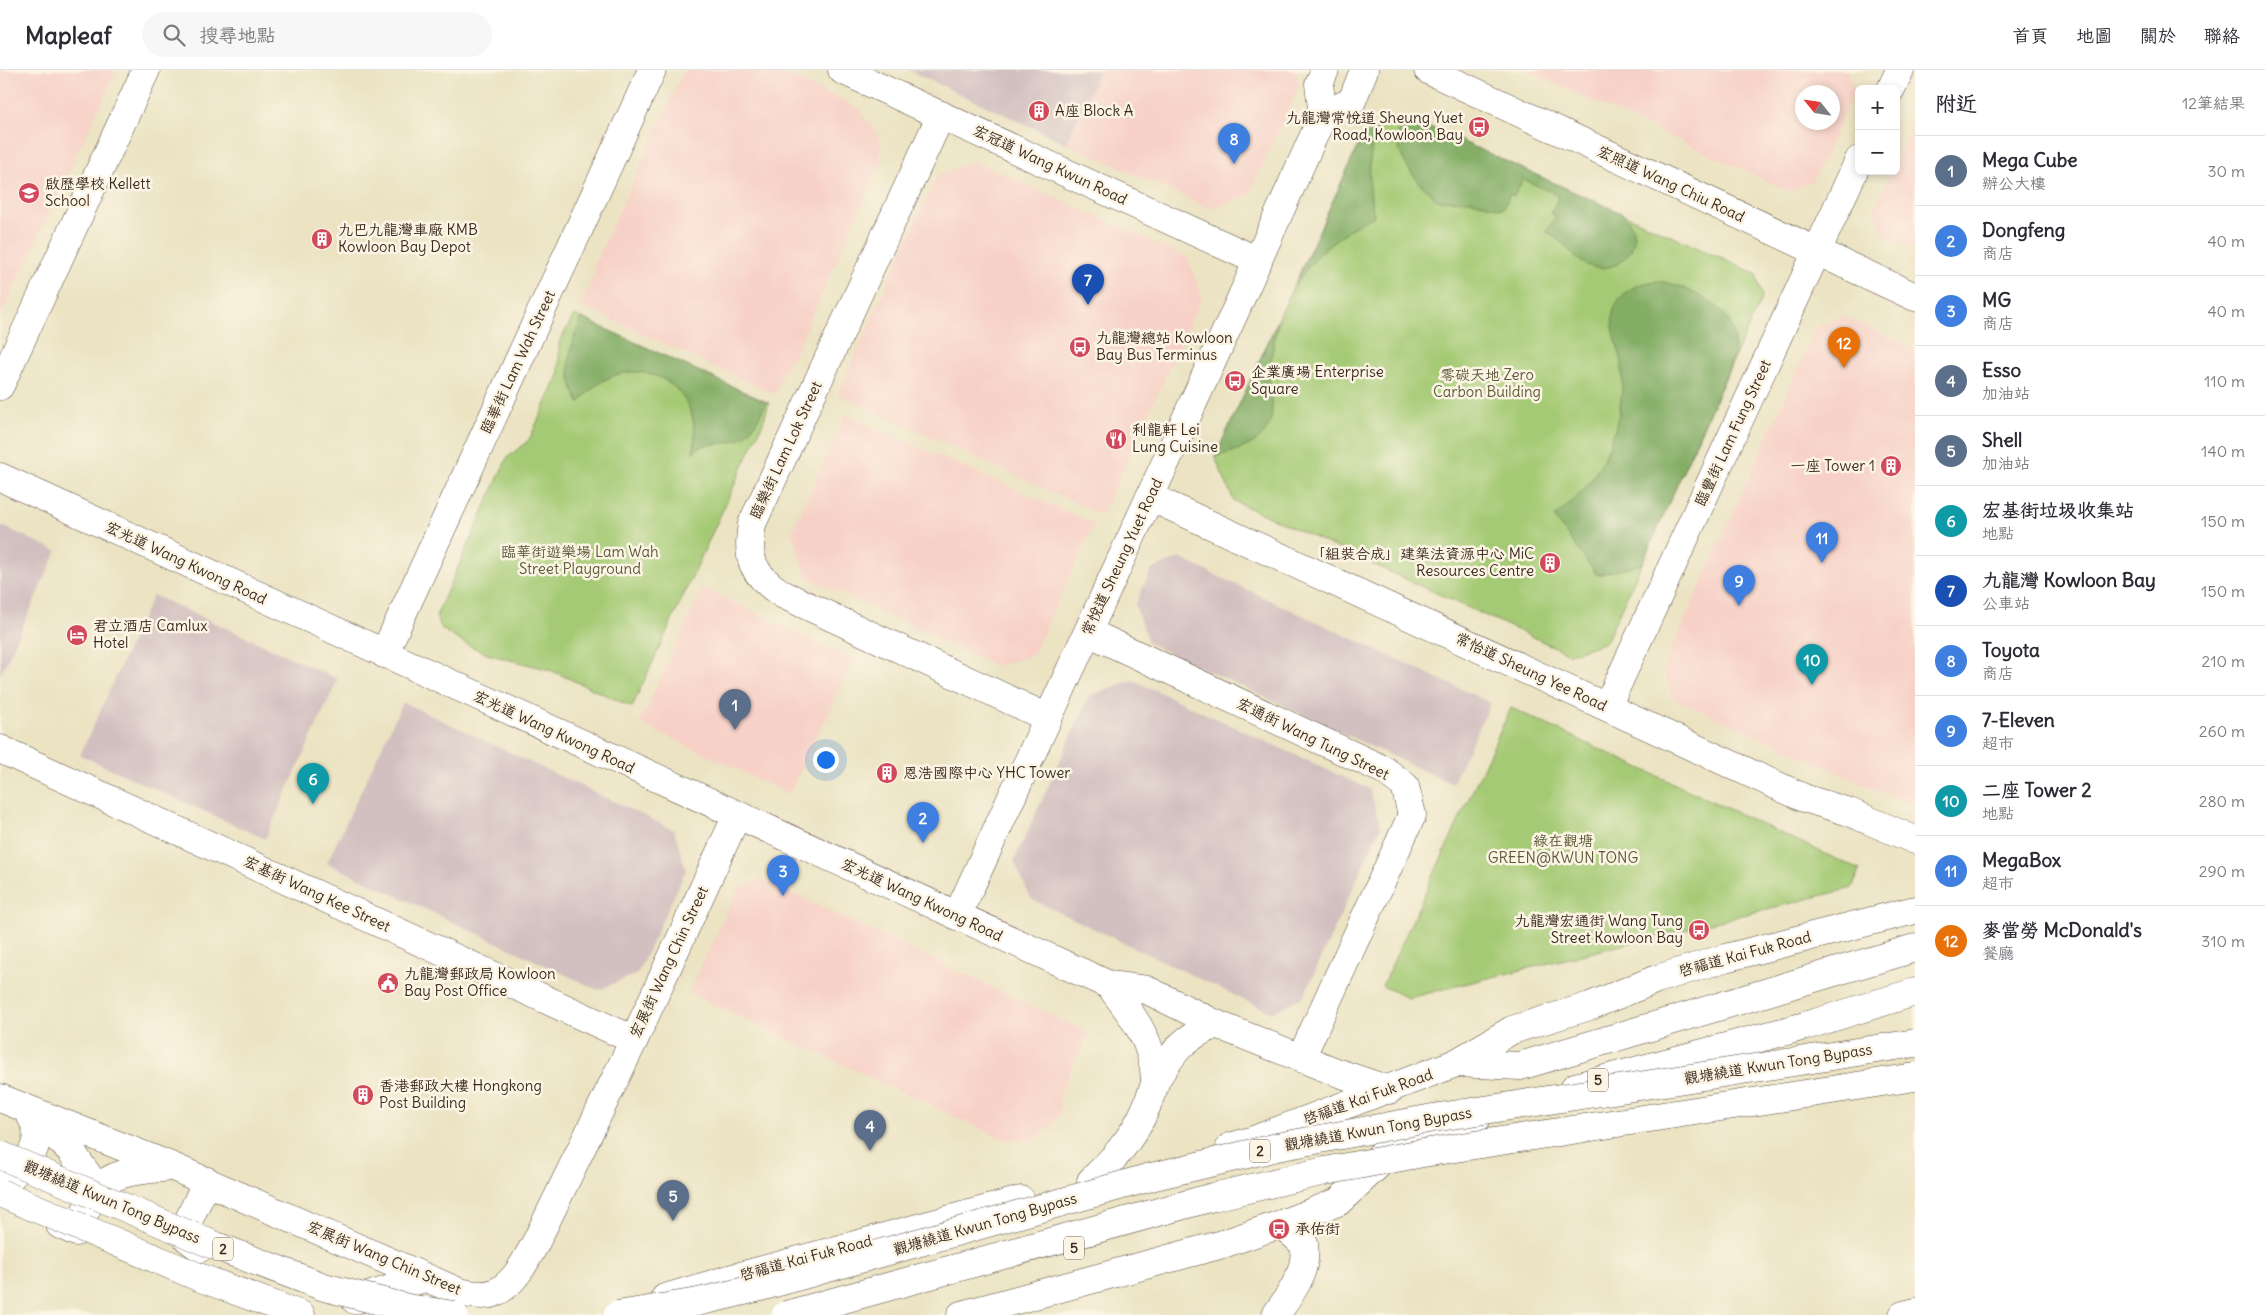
<!DOCTYPE html>
<html lang="zh-TW">
<head>
<meta charset="utf-8">
<style>
  body { margin:0; font-family:Delius,"LXGW WenKai TC",sans-serif; background:#f7f7f7; color:#2b2b33 }
  .controls { position:absolute; right:15px; top:15px; display:grid; overflow:hidden; border-radius:8px; box-shadow:0 2px 8px #0003 }
  .controls button { width:45px; height:45px; display:grid; place-items:center; padding:0; border:0; border-bottom:1px solid #e1e1e2; background:#fff; color:#2b2b33; font:25px sans-serif }
  .compass { position:absolute; left:1795px; top:15px; width:45px; height:45px; border-radius:50%; background:#fff; box-shadow:0 2px 8px #0003; rotate:300deg }
  .you { position:absolute; left:825px; top:689px; width:18px; height:18px; margin:-12px; border:4px solid #fff; border-radius:50%; background:#1a73e8; box-shadow:0 0 0 8px #1a73e833 }
  .badge { display:grid; place-items:center; width:32px; height:32px; border-radius:50%; background:#d93025; color:#fff; font-size:16px; font-weight:700 }
  .pin { position:absolute; translate:-50% -41px; filter:drop-shadow(0 1px 2px #0008) }
  .pin::after { content:''; position:absolute; top:26px; width:18px; height:15px; background:inherit; clip-path:polygon(0 0,100% 0,50% 100%) }
  .list { margin:0; padding:0; list-style:none }
  h2 { display:flex; justify-content:space-between; align-items:center; height:65px; margin:0; padding:0 20px; font-size:21px }
  h2 small { font-size:16px; font-weight:400; color:#7c7c81 }
  .list li { display:grid; grid-template-columns:32px 1fr auto; gap:15px; align-items:center; box-sizing:border-box; height:70px; padding:0 20px; border-top:1px solid #e1e1e2 }
  .list b { display:block; font-size:19px; white-space:nowrap }
  .list p { margin:0; font-size:16px; white-space:nowrap; color:#7c7c81 }
  .list em { font-size:16px; font-style:normal; color:#7c7c81 }
  .icon { flex:none; width:28px; height:28px; fill:none; stroke:currentColor; stroke-width:2; stroke-linecap:round; stroke-linejoin:round }
  .map { position:relative; flex:none; width:1915px; height:1245px; overflow:hidden }
  header { display:flex; align-items:center; gap:30px; box-sizing:border-box; height:70px; padding:0 25px; background:#fff; border-bottom:1px solid #e1e1e2 }
  header strong { font-size:24px }
  nav { display:flex; gap:28px; margin-inline-start:auto; font-size:18px }
  .search { width:350px; height:45px; background:#f7f7f7; display:flex; align-items:center; gap:12px; box-sizing:border-box; padding:0 18px; border-radius:28px; color:#7c7c81; font-size:19px }
  main { display:flex }
  aside { flex:1; background:#fff }
  .map>svg:first-child { display:block }
  .built { fill:#f7d1c7; fill-rule:evenodd }
  .industrial { fill:#d2bfc0 }
  .green { fill:#a5ca74; stroke:#707a49 }
  .forest { fill:#84ae66; stroke:#606c42 }
  .lines { fill:none; stroke-linecap:round; stroke-linejoin:round }
  .minor-casing { stroke:#554637; stroke-width:29 }
  .major-casing { stroke:#554637; stroke-width:29 }
  .highway-casing { stroke:#554637; stroke-width:29 }
  .minor { stroke:#fff; stroke-width:28 }
  .major { stroke:#fff; stroke-width:28 }
  .highway { stroke:#fff; stroke-width:28 }
  .highway-bridge-casing { stroke:#554637; stroke-width:29; stroke-linecap:butt }
  .highway-bridge { stroke:#fff; stroke-width:28 }
  .labels { text-anchor:middle; stroke-width:5; stroke-linejoin:round; paint-order:stroke }
  .shield { fill:#fcf5e5; stroke:#75675a; stroke-width:1 }
  .shield-label { font-size:14px; font-weight:bold; fill:#3b2a1e }
  .poi-label { font-size:15px; fill:#3b2a1e; stroke:#fcf5e5; text-anchor:start }
  .street-label { font-size:15px; fill:#3b2a1e; stroke:#fcf5e5 }
  .park-label { font-size:15px; fill:#5b5a38; stroke:#fcf5e5 }
</style>
</head>
<body>
<header>
<strong>Mapleaf</strong>
<div class="search"><svg class="icon" aria-label="search" viewBox="0 0 24 24"><circle cx="10" cy="10" r="6"/><path d="M15 15l6 6"/></svg>搜尋地點</div>
<nav><a>首頁</a><a>地圖</a><a>關於</a><a>聯絡</a></nav>
</header>
<main>
<div class="map">
<svg width="1915" height="1245" viewBox="0 0 1915 1245">
  <rect width="100%" height="100%" fill="#fcf5e5"/>
  <filter id="ink" filterUnits="userSpaceOnUse"><feTurbulence type="fractalNoise" baseFrequency=".02" numOctaves="2"/><feDisplacementMap in="SourceGraphic" scale="10" xChannelSelector="R" yChannelSelector="G"/><feConvolveMatrix kernelMatrix="1 2 1 2 8 2 1 2 1" color-interpolation-filters="sRGB"/></filter>
  <filter id="wash" filterUnits="userSpaceOnUse"><feTurbulence type="fractalNoise" baseFrequency=".0096" numOctaves="4" result="noise"/><feDisplacementMap in="SourceGraphic" scale="20" xChannelSelector="R" yChannelSelector="G"/><feGaussianBlur stdDeviation="1.12" result="paint"/><feColorMatrix in="noise" values="0 0 0 0 0 0 0 0 0 0 0 0 0 0 0 0 0 1.4 0 .05"/><feComposite in="paint" operator="in"/></filter>
  <g filter="url(#wash)">
    <rect width="100%" height="100%" fill="#ebe3c2"/>
    <!-- built -->
    <g class="built">
      <path d="M 0,0 L 117,0 L 0,247 Z"/>
      <path d="M 684,0 L 775,0 L 863,40 L 861,46 L 872,55 L 879,69 L 881,75 L 878,88 L 882,89 L 792,290 L 789,289 L 774,324 L 580,235 L 597,200 L 593,198 Z"/>
      <path d="M 1100,0 L 1295,0 L 1299,16 L 1249,125 L 1211,139 L 1066,73 Z"/>
      <path d="M 1526,0 L 1847,0 L 1854,21 L 1814,110 L 1791,122 ZM 1802,22 L 1832,22 L 1832,52 L 1802,52 Z"/>
      <path d="M 1915,50 L 1915,180 L 1884,166 L 1874,139 L 1891,101 L 1896,101 L 1896,91 Z"/>
      <path d="M 975,91 L 1188,188 L 1202,227 L 1102,445 L 837,324 L 937,105 Z"/>
      <path d="M 1843,246 L 1915,279 L 1915,731 L 1908,734 L 1673,628 L 1663,599 L 1817,256 Z"/>
      <path d="M 845,345 L 1094,454 L 1033,585 L 996,596 L 807,507 L 792,462 Z"/>
      <path d="M 703,518 L 853,590 L 789,724 L 639,653 Z"/>
      <path d="M 761,809 L 1089,963 L 1060,1023 L 1061,1041 L 1051,1058 L 1030,1071 L 1005,1070 L 689,923 L 737,820 Z"/>
    </g>
    <!-- industrial -->
    <g class="industrial">
      <path d="M 908,0 L 1100,0 L 1066,73 Z"/>
      <path d="M 0,455 L 57,481 L 0,606 Z"/>
      <path d="M 1179,488 L 1491,633 L 1452,714 L 1148,573 L 1135,535 L 1151,500 Z"/>
      <path d="M 153,525 L 338,609 L 265,769 L 80,685 Z"/>
      <path d="M 1133,610 L 1369,719 L 1381,756 L 1304,926 L 1272,943 L 1031,829 L 1014,791 L 1090,625 Z"/>
      <path d="M 403,632 L 674,760 L 686,800 L 637,904 L 598,920 L 327,793 Z"/>
    </g>
    <!-- green -->
    <g class="green">
      <path d="M 1410,48 L 1756,204 L 1762,227 L 1606,572 L 1570,584 L 1234,431 L 1215,387 L 1363,65 Z"/>
      <path d="M 574,245 L 769,333 L 762,355 L 632,637 L 550,600 L 487,584 L 460,571 L 442,559 L 436,546 L 507,388 L 529,370 L 559,305 L 559,273 Z"/>
      <path d="M 1511,638 L 1860,800 L 1852,818 L 1408,928 L 1382,916 Z"/>
    </g>
    <!-- forest -->
    <g class="forest">
      <path d="M 1410,48 L 1623,144 C 1650,170 1622,207 1589,196 C 1579,192 1573,184 1566,176 C 1560,171 1554,167 1547,162 L 1556,146 L 1551,143 L 1559,126 L 1523,109 L 1514,126 L 1510,124 L 1503,139 L 1472,131 L 1437,130 C 1418,114 1377,69 1410,48 Z"/>
      <path d="M 1375,61 C 1368,90 1368,116 1374,146 C 1339,163 1315,184 1294,217 L 1363,65 Z"/>
      <path d="M 1655,211 C 1671,212 1682,217 1696,224 C 1725,239 1737,251 1734,286 L 1642,494 L 1597,505 L 1554,447 C 1563,440 1572,432 1580,424 C 1610,390 1625,341 1622,296 C 1621,279 1608,257 1614,240 C 1620,221 1637,214 1655,211 Z"/>
      <path d="M 582,248 L 766,332 C 758,350 750,370 727,373 C 713,375 705,372 693,382 C 707,308 624,272 579,333 C 563,301 568,280 582,248 Z"/>
      <path d="M 1279,249 C 1274,270 1270,291 1269,313 C 1269,322 1272,331 1272,340 C 1271,373 1241,379 1215,387 Z"/>
    </g>
  </g>
  <g filter="url(#ink)">
    <g class="lines">
      <!-- minor casing -->
      <g class="minor-casing">
        <g id="minor">
          <path d="M 842,0 L 1258,191"/>
          <path d="M 1891,19 L 1900,0"/>
          <path d="M 941,45 L 752,454 C 746,489 752,504 782,524 L 1048,648"/>
          <path d="M 0,316 L 146,0"/>
          <path d="M 1150,427 L 1804,728 L 1849,742 L 1915,770"/>
          <path d="M 1088,562 L 1384,700 L 1405,716 L 1412,745 L 1301,988"/>
          <path d="M 384,584 L 652,0"/>
          <path d="M 1607,637 L 1859,90"/>
          <path d="M 0,679 L 634,970"/>
          <path d="M 0,1028 L 173,1097 L 459,1222 C 470,1224 484,1227 494,1223 C 515,1214 526,1190 536,1172 L 634,970 L 737,745"/>
          <path d="M 40,1051 L 71,1081 L 98,1120"/>
          <path d="M 0,1120 L 33,1081 C 40,1066 36,1053 27,1040"/>
          <path d="M 60,1155 L 76,1162 C 83,1149 88,1132 97,1120 C 113,1100 146,1100 169,1097"/>
          <path d="M 200,1178 L 187,1168 L 184,1160 L 207,1111"/>
          <path d="M 355,1230 L 425,1208"/>
          <path d="M 961,1245 L 1223,1174 L 1281,1154 L 1338,1132 L 1393,1081"/>
          <path d="M 1276,1245 C 1291,1223 1308,1202 1304,1174 L 1281,1154"/>
        </g>
      </g>
      <!-- major casing -->
      <g class="major-casing">
        <g id="major">
          <path d="M 1428,0 L 1915,227"/>
          <path d="M 1323,45 L 1352,31 L 1364,0"/>
          <path d="M 0,407 L 1109,915 L 1147,920 L 1216,954 L 1336,1002 L 1389,1020"/>
          <path d="M 957,846 L 1233,246 L 1323,45 L 1319,14 L 1325,0"/>
          <path d="M 1155,1011 C 1176,979 1180,970 1216,954"/>
          <path d="M 1091,1111 C 1117,1086 1140,1060 1151,1024 C 1153,1020 1155,1014 1155,1010 C 1154,972 1131,943 1109,915"/>
        </g>
      </g>
      <!-- highway casing -->
      <g class="highway-casing">
        <g id="highway">
          <path d="M 1456,993 L 1520,996 L 1915,878"/>
          <path d="M 1575,1017 L 1805,956 L 1915,922"/>
          <path d="M 1230,1077 L 1251,1071 L 1456,993 L 1512,960 L 1590,936 L 1657,909 L 1725,888 L 1915,840"/>
          <path d="M 1380,1086 L 1417,1069 L 1477,1048"/>
          <path d="M 201,1208 L 301,1245"/>
          <path d="M 665,1228 L 733,1208 L 1021,1130"/>
          <path d="M 1903,1245 L 1915,1242"/>
        </g>
      </g>
      <!-- minor -->
      <use href="#minor" class="minor"/>
      <!-- major -->
      <use href="#major" class="major"/>
      <!-- highway -->
      <use href="#highway" class="highway"/>
      <!-- highway-bridge casing -->
      <g class="highway-bridge-casing">
        <g id="highway-bridge">
          <path d="M 0,1085 L 216,1176 L 324,1217 L 408,1238 L 454,1245"/>
          <path d="M 0,1123 L 201,1208"/>
          <path d="M 618,1245 L 698,1232 L 757,1218 L 1151,1107 L 1277,1077 L 1433,1048 L 1915,973"/>
          <path d="M 786,1245 L 1213,1127 L 1325,1101 L 1423,1083 L 1915,1007"/>
        </g>
      </g>
      <!-- highway-bridge -->
      <use href="#highway-bridge" class="highway-bridge"/>
    </g>
  </g>
  <!-- icons -->
  <defs>
    <g id="building-disc" transform="scale(1.125)"><circle r="9.5" fill="#d1495b" stroke="#fcf5e5"/><path d="M-4-6H4V6H1V3H-1V6H-4ZM-2.5-4.3h1.7v1.8h-1.7ZM.8-4.3h1.7v1.8H.8ZM-2.5-1h1.7V.8h-1.7ZM.8-1h1.7V.8H.8Z" fill="#fff"/></g>
    <g id="bus-disc" transform="scale(1.125)"><circle r="9.5" fill="#d1495b" stroke="#fcf5e5"/><path d="M-5-6H5V4H4V6H2V4H-2V6H-4V4H-5ZM-3.5-4V0h7V-4ZM-3.5 1.2v1.5H-2V1.2ZM2 1.2v1.5H3.5V1.2Z" fill="#fff"/></g>
    <g id="school-disc" transform="scale(1.125)"><circle r="9.5" fill="#d1495b" stroke="#fcf5e5"/><path d="M0-5L7-2L0 1L-7-2ZM-4 1L0 2.5L4 1V4Q0 6-4 4Z" fill="#fff"/></g>
    <g id="restaurant-disc" transform="scale(1.125)"><circle r="9.5" fill="#d1495b" stroke="#fcf5e5"/><path d="M-5-6h1v4h1v-4h1v4h1v-4h1v5L-1.5 .5V6h-2V.5L-5-1ZM5-6V6H3V1.5H1.5Q1.5-4 5-6Z" fill="#fff"/></g>
    <g id="hotel-disc" transform="scale(1.125)"><circle r="9.5" fill="#d1495b" stroke="#fcf5e5"/><path d="M-6-4.5h1.5V1H6V5H4.5V3h-9V5H-6ZM-4 0a1.8 1.8 0 1 1 3.6 0ZM.5 0V-2.5h3Q6-2.5 6 0Z" fill="#fff"/></g>
    <g id="civic-disc" transform="scale(1.125)"><circle r="9.5" fill="#d1495b" stroke="#fcf5e5"/><path d="M-.6-6.5H3V-4.5H.6V-3L4-1V1h2V6H-6V1h2V-1L-.6-3ZM-1.2 2.5V6h2.4V2.5Z" fill="#fff"/></g>
  </defs>
  <g fill-rule="evenodd">
    <use href="#building-disc" x="1039" y="41"/>
    <use href="#bus-disc" x="1479" y="57"/>
    <use href="#school-disc" x="29" y="123"/>
    <use href="#building-disc" x="322" y="169"/>
    <use href="#bus-disc" x="1080" y="277"/>
    <use href="#bus-disc" x="1235" y="311"/>
    <use href="#restaurant-disc" x="1116" y="369"/>
    <use href="#building-disc" x="1891" y="396"/>
    <use href="#building-disc" x="1550" y="493"/>
    <use href="#hotel-disc" x="77" y="565"/>
    <use href="#building-disc" x="887" y="703"/>
    <use href="#bus-disc" x="1699" y="860"/>
    <use href="#civic-disc" x="388" y="913"/>
    <use href="#building-disc" x="363" y="1025"/>
    <use href="#bus-disc" x="1279" y="1159"/>
  </g>
  <g class="labels">
    <!-- shield labels -->
    <g class="shield">
      <rect x="1588" y="998.5" width="20" height="23" rx="4"/>
      <rect x="1250" y="1069.5" width="20" height="23" rx="4"/>
      <rect x="1064" y="1166.5" width="20" height="23" rx="4"/>
      <rect x="213" y="1167.5" width="20" height="23" rx="4"/>
    </g>
    <g class="shield-label">
      <text x="1598" y="1015">5</text>
      <text x="1260" y="1086">2</text>
      <text x="1074" y="1183">5</text>
      <text x="223" y="1184">2</text>
    </g>
    <!-- poi labels -->
    <g class="poi-label">
      <text x="1055" y="46">A座 Block A</text>
      <text x="1463" y="53" text-anchor="end">九龍灣常悅道 Sheung Yuet<tspan x="1463" dy="17">Road, Kowloon Bay</tspan></text>
      <text x="45" y="119">啟歷學校 Kellett<tspan x="45" dy="17">School</tspan></text>
      <text x="338" y="165">九巴九龍灣車廠 KMB<tspan x="338" dy="17">Kowloon Bay Depot</tspan></text>
      <text x="1096" y="273">九龍灣總站 Kowloon<tspan x="1096" dy="17">Bay Bus Terminus</tspan></text>
      <text x="1251" y="307">企業廣場 Enterprise<tspan x="1251" dy="17">Square</tspan></text>
      <text x="1132" y="365">利龍軒 Lei<tspan x="1132" dy="17">Lung Cuisine</tspan></text>
      <text x="1875" y="401" text-anchor="end">一座 Tower 1</text>
      <text x="1534" y="489" text-anchor="end">「組裝合成」建築法資源中心 MiC<tspan x="1534" dy="17">Resources Centre</tspan></text>
      <text x="93" y="561">君立酒店 Camlux<tspan x="93" dy="17">Hotel</tspan></text>
      <text x="903" y="708">恩浩國際中心 YHC Tower</text>
      <text x="1683" y="856" text-anchor="end">九龍灣宏通街 Wang Tung<tspan x="1683" dy="17">Street Kowloon Bay</tspan></text>
      <text x="404" y="909">九龍灣郵政局 Kowloon<tspan x="404" dy="17">Bay Post Office</tspan></text>
      <text x="379" y="1021">香港郵政大樓 Hongkong<tspan x="379" dy="17">Post Building</tspan></text>
      <text x="1295" y="1164">承佑街</text>
    </g>
    <!-- street labels -->
    <g class="street-label">
      <text transform="translate(1050 95) rotate(25)" y="5">宏冠道 Wang Kwun Road</text>
      <text transform="translate(1671 114) rotate(25)" y="5">宏照道 Wang Chiu Road</text>
      <text transform="translate(518 292) rotate(-65)" y="5">臨華街 Lam Wah Street</text>
      <text transform="translate(1733 363) rotate(-65)" y="5">臨豐街 Lam Fung Street</text>
      <text transform="translate(786 380) rotate(-65)" y="5">臨樂街 Lam Lok Street</text>
      <text transform="translate(1122 487) rotate(-65)" y="5">常悅道 Sheung Yuet Road</text>
      <text transform="translate(186 493) rotate(25)" y="5">宏光道 Wang Kwong Road</text>
      <text transform="translate(1531 602) rotate(25)" y="5">常怡道 Sheung Yee Road</text>
      <text transform="translate(554 662) rotate(25)" y="5">宏光道 Wang Kwong Road</text>
      <text transform="translate(1313 669) rotate(26)" y="5">宏通街 Wang Tung Street</text>
      <text transform="translate(317 824) rotate(25)" y="5">宏基街 Wang Kee Street</text>
      <text transform="translate(922 830) rotate(25)" y="5">宏光道 Wang Kwong Road</text>
      <text transform="translate(1745 884) rotate(-15)" y="5">啓福道 Kai Fuk Road</text>
      <text transform="translate(669 892) rotate(-65)" y="5">宏展街 Wang Chin Street</text>
      <text transform="translate(1778 994) rotate(-9)" y="5">觀塘繞道 Kwun Tong Bypass</text>
      <text transform="translate(1368 1027) rotate(-20)" y="5">啓福道 Kai Fuk Road</text>
      <text transform="translate(1378 1059) rotate(-10)" y="5">觀塘繞道 Kwun Tong Bypass</text>
      <text transform="translate(112 1132) rotate(23)" y="5">觀塘繞道 Kwun Tong Bypass</text>
      <text transform="translate(985 1154) rotate(-16)" y="5">觀塘繞道 Kwun Tong Bypass</text>
      <text transform="translate(384 1188) rotate(23)" y="5">宏展街 Wang Chin Street</text>
      <text transform="translate(806 1188) rotate(-15)" y="5">啓福道 Kai Fuk Road</text>
    </g>
    <!-- park labels -->
    <g class="park-label">
      <text x="1487" y="310">零碳天地 Zero<tspan x="1487" dy="17">Carbon Building</tspan></text>
      <text x="580" y="487">臨華街遊樂場 Lam Wah<tspan x="580" dy="17">Street Playground</tspan></text>
      <text x="1563" y="776">綠在觀塘<tspan x="1563" dy="17">GREEN@KWUN TONG</tspan></text>
    </g>
  </g>
</svg>
<div class="controls">
<button>+</button>
<button>−</button>
</div>
<svg class="compass" viewBox="-18 -18 36 36"><path d="M0-13l5 13h-10z" fill="#e53935"/><path d="M0 13l5-13h-10z" fill="#7c7c81"/></svg>
<div class="you"></div>
<div class="pin badge" style="left:735px;top:660px;background:#5c6f8a">1</div>
<div class="pin badge" style="left:923px;top:773px;background:#3f7fe0">2</div>
<div class="pin badge" style="left:783px;top:826px;background:#3f7fe0">3</div>
<div class="pin badge" style="left:870px;top:1081px;background:#5c6f8a">4</div>
<div class="pin badge" style="left:673px;top:1151px;background:#5c6f8a">5</div>
<div class="pin badge" style="left:313px;top:734px;background:#0f9aa8">6</div>
<div class="pin badge" style="left:1088px;top:235px;background:#1a4fb4">7</div>
<div class="pin badge" style="left:1234px;top:94px;background:#3f7fe0">8</div>
<div class="pin badge" style="left:1739px;top:536px;background:#3f7fe0">9</div>
<div class="pin badge" style="left:1812px;top:615px;background:#0f9aa8">10</div>
<div class="pin badge" style="left:1822px;top:493px;background:#3f7fe0">11</div>
<div class="pin badge" style="left:1844px;top:298px;background:#e8710a">12</div>
</div>
<aside>
<h2>附近<small>12筆結果</small></h2>
<ul class="list">
<li><span class="badge" style="background:#5c6f8a">1</span><div><b>Mega Cube</b><p>辦公大樓</p></div><em>30 m</em></li>
<li><span class="badge" style="background:#3f7fe0">2</span><div><b>Dongfeng</b><p>商店</p></div><em>40 m</em></li>
<li><span class="badge" style="background:#3f7fe0">3</span><div><b>MG</b><p>商店</p></div><em>40 m</em></li>
<li><span class="badge" style="background:#5c6f8a">4</span><div><b>Esso</b><p>加油站</p></div><em>110 m</em></li>
<li><span class="badge" style="background:#5c6f8a">5</span><div><b>Shell</b><p>加油站</p></div><em>140 m</em></li>
<li><span class="badge" style="background:#0f9aa8">6</span><div><b>宏基街垃圾收集站</b><p>地點</p></div><em>150 m</em></li>
<li><span class="badge" style="background:#1a4fb4">7</span><div><b>九龍灣 Kowloon Bay</b><p>公車站</p></div><em>150 m</em></li>
<li><span class="badge" style="background:#3f7fe0">8</span><div><b>Toyota</b><p>商店</p></div><em>210 m</em></li>
<li><span class="badge" style="background:#3f7fe0">9</span><div><b>7-Eleven</b><p>超市</p></div><em>260 m</em></li>
<li><span class="badge" style="background:#0f9aa8">10</span><div><b>二座 Tower 2</b><p>地點</p></div><em>280 m</em></li>
<li><span class="badge" style="background:#3f7fe0">11</span><div><b>MegaBox</b><p>超市</p></div><em>290 m</em></li>
<li><span class="badge" style="background:#e8710a">12</span><div><b>麥當勞 McDonald's</b><p>餐廳</p></div><em>310 m</em></li>
</ul>
</aside>
</main>
</body>
</html>
